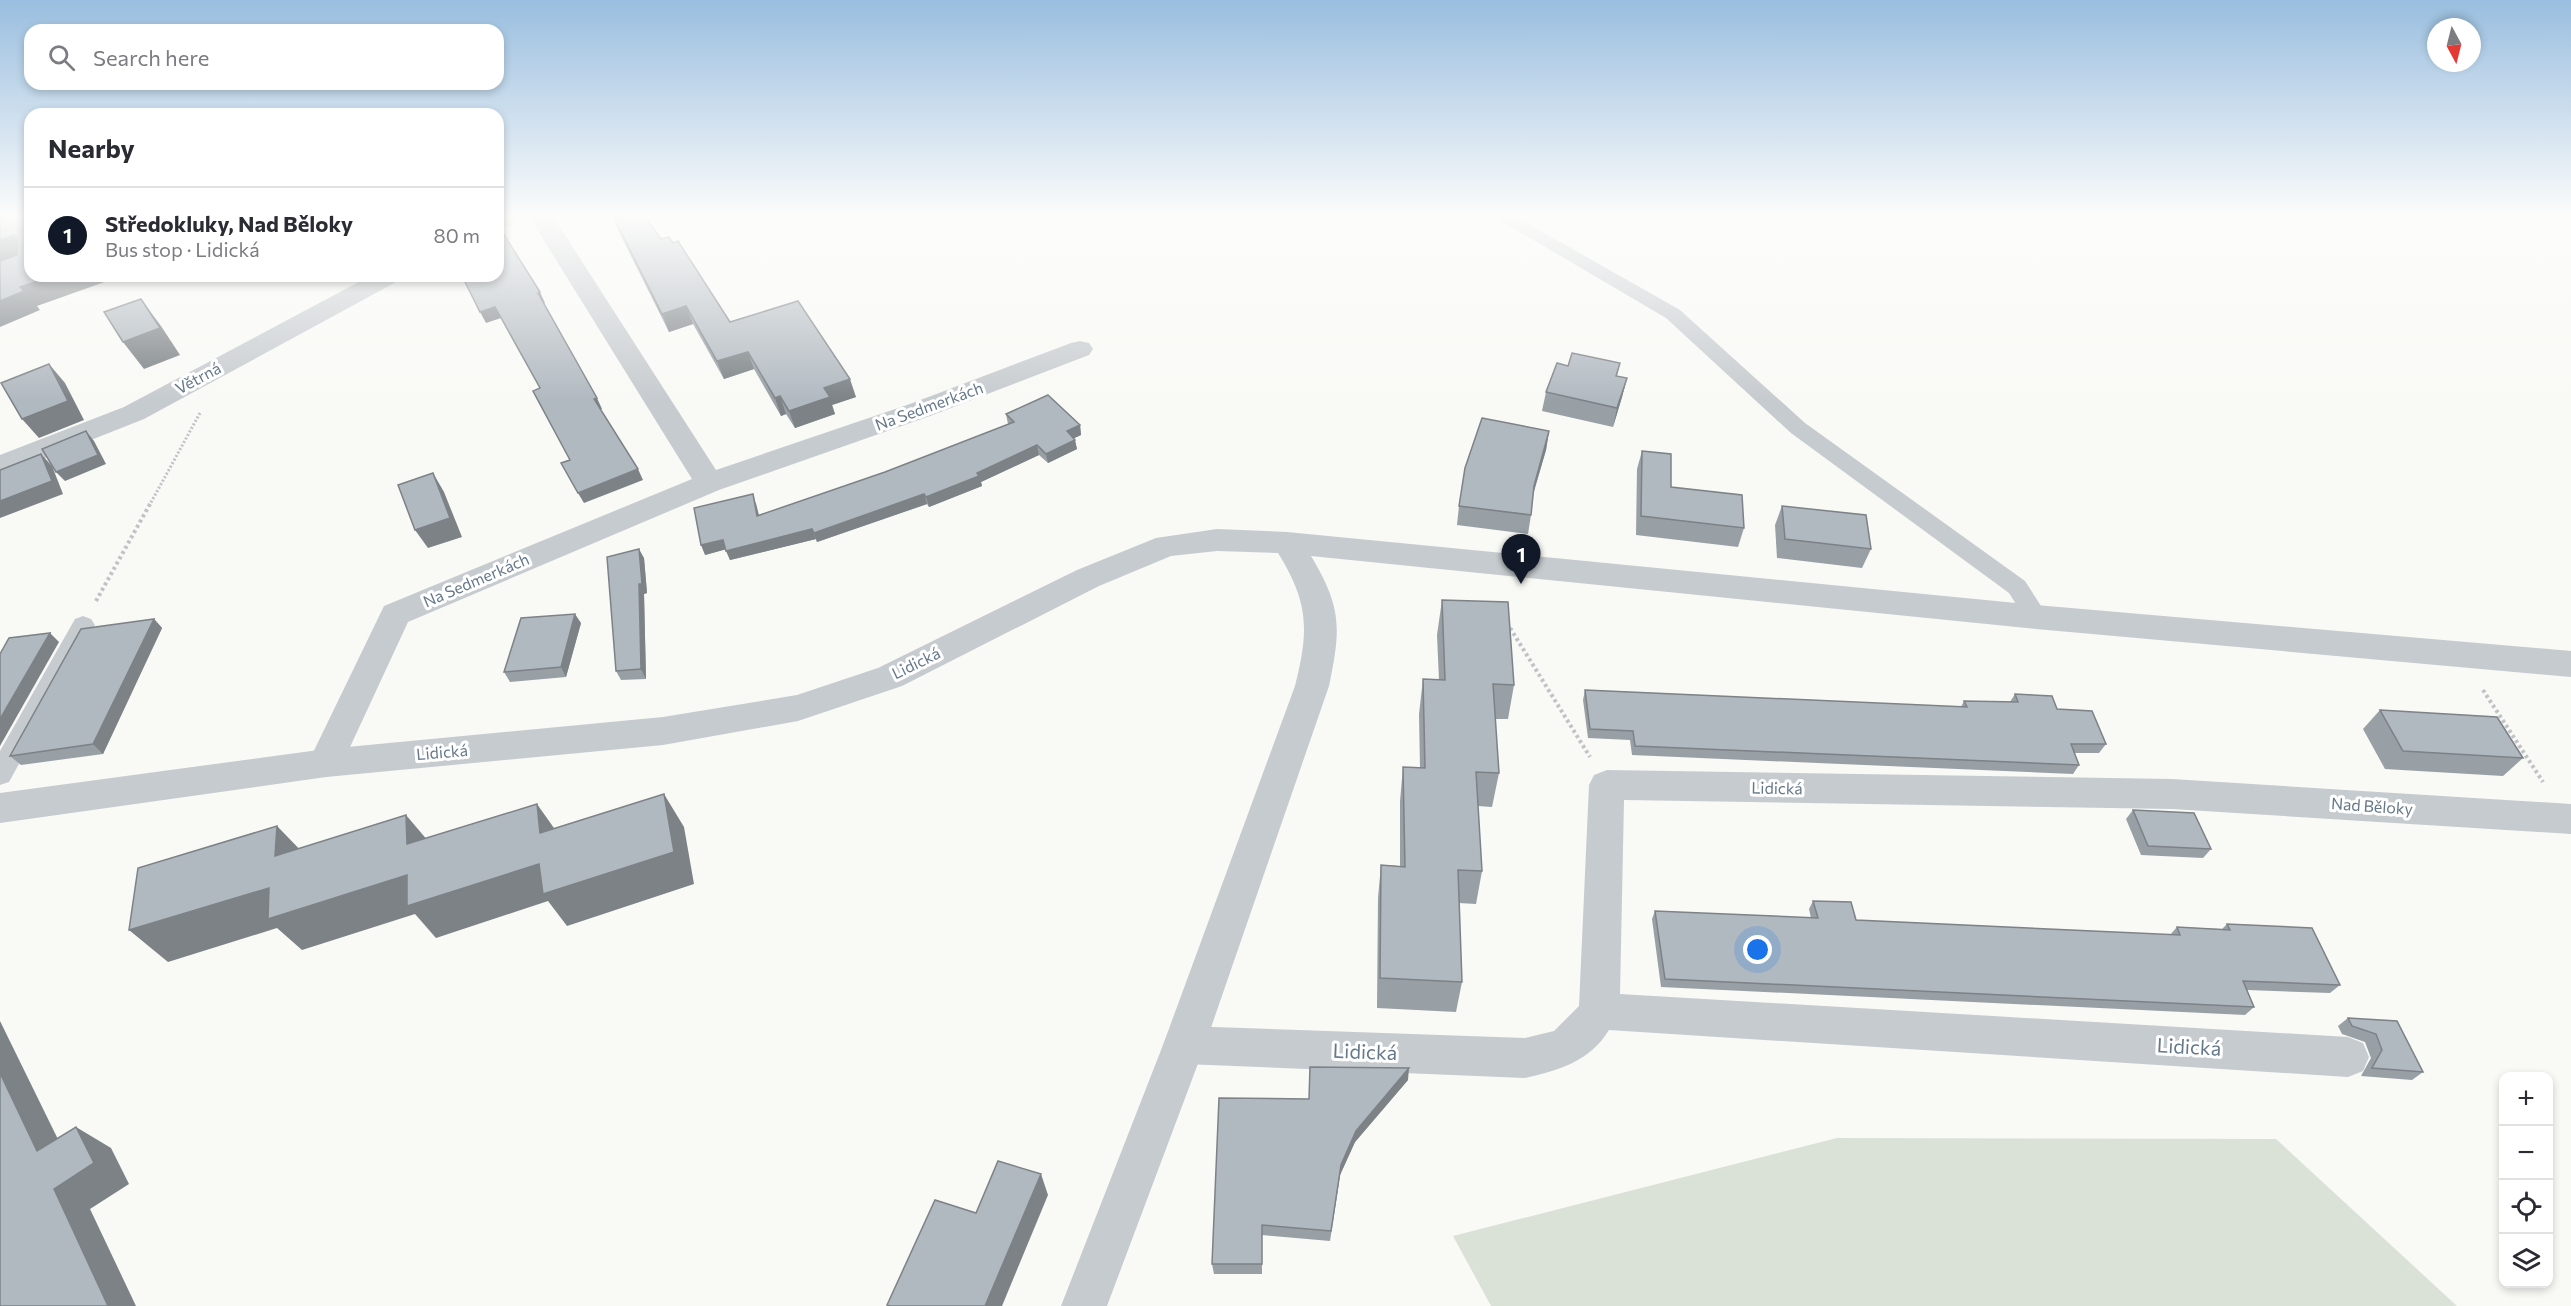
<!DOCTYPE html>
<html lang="en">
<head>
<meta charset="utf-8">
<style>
  body { margin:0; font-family:Commissioner,sans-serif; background:#f7f7f7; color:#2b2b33 }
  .controls { position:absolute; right:18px; bottom:18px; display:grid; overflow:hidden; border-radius:12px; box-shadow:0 3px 9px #0003 }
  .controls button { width:54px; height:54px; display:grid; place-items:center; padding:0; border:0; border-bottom:2px solid #e1e1e2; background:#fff; color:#2b2b33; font:30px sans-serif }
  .compass { position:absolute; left:2427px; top:18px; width:54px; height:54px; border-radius:50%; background:#fff; box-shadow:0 3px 9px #0003; rotate:173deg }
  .you { position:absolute; left:1758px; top:950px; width:21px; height:21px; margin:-15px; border:4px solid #fff; border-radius:50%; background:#1a73e8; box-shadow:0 0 0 9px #1a73e833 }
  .badge { display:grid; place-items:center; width:39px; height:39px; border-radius:50%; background:#111827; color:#fff; font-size:20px; font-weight:700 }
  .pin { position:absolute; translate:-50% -50px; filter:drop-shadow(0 2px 3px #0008) }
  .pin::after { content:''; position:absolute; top:32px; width:21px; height:18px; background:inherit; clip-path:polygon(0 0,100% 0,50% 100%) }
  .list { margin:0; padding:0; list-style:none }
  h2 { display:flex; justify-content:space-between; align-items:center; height:78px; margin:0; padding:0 24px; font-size:26px }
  h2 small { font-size:20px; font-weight:400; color:#7c7c81 }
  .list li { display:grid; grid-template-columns:39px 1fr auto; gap:18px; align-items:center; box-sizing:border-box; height:96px; padding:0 24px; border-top:2px solid #e1e1e2 }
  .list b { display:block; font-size:22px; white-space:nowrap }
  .list p { margin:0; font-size:20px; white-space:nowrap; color:#7c7c81 }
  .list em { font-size:20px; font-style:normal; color:#7c7c81 }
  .icon { flex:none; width:33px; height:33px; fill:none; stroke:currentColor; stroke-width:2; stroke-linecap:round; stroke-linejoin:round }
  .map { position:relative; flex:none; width:2571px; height:1306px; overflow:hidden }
  .search { position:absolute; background:#fff; box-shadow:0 3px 9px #0003; left:24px; top:24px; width:480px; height:66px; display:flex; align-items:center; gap:15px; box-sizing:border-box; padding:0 21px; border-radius:18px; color:#7c7c81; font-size:22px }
  .panel { position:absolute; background:#fff; box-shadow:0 3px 9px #0003; left:24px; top:108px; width:480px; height:174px; border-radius:18px }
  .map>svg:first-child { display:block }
  .green { fill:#dae2d7 }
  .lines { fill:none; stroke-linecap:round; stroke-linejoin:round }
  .path-far1 { stroke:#c0c3c5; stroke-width:3; stroke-dasharray:2 2; stroke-linecap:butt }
  .path { stroke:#c0c3c5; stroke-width:4; stroke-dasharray:3 3; stroke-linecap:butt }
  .service { fill:#c6cbcf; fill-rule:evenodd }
  .minor { fill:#c6cbcf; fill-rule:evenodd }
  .tertiary { fill:#c6cbcf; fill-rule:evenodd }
  .wall { fill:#989fa5 }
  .shaded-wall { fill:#7c8286 }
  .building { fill:#b1b9c0; stroke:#7c8286; stroke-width:1.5 }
  .labels { text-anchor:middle; stroke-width:6; stroke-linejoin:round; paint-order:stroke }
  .street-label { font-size:16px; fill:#65788a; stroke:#fff }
  .near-street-label { font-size:20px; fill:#65788a; stroke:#fff }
</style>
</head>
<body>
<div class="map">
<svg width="2571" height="1306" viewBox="0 0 2571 1306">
  <rect width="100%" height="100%" fill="#f9f9f6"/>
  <!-- green -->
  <path class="green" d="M 1837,1138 L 2276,1139 L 2457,1306 L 1491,1306 L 1453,1236 Z"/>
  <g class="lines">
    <!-- path-far1 -->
    <path class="path-far1" d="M 149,506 L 200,413"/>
    <!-- path -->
    <g class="path">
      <path d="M 96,601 L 150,504"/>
      <path d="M 1507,623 L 1590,757"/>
      <path d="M 2483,690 L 2543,782"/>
    </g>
    <!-- service -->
    <g class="service">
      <path d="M 1496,218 L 1518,218 L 1680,310 L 1805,423 L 2025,581 L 2048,617 L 2044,623 L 2036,626 L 2028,623 L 2009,593 L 1791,433 L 1666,318 Z"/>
      <path d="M 83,616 L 91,619 L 95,625 L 9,782 L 0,785 L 0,751 L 75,619 Z"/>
    </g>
    <!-- minor -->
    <g class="minor">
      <path d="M 498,218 L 517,218 L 514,223 L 498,228 Z"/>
      <path d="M 530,218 L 554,218 L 716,470 L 910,404 L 1071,343 L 1080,341 L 1089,343 L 1093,349 L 1089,355 L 930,416 L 719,490 L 408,622 L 338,773 L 326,777 L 314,773 L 308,763 L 384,606 L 692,479 Z"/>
      <path d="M 370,276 L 402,276 L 398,281 L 144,419 L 0,476 L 0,455 L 124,407 Z"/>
      <path d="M 1607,770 L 2172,779 L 2571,804 L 2571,834 L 2172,809 L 1624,800 L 1620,994 L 2348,1037 L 2363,1043 L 2369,1057 L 2363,1071 L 2348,1077 L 1609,1030 C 1590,1061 1560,1070 1525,1078 L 1184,1064 L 1169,1059 L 1163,1045 L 1169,1031 L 1184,1026 L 1525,1038 L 1554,1031 L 1579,1006 L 1589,785 L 1594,775 Z"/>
    </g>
    <!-- tertiary -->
    <path class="tertiary" d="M 1217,529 L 1287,532 L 2036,605 L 2571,651 L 2571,677 L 2036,629 L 1311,556 C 1342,608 1341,628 1329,686 L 1205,1045 L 1107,1306 L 1061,1306 L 1163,1045 L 1295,686 C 1309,630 1309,603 1278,553 L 1217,551 L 1171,556 L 1099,586 L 902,686 L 798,721 L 663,745 L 326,777 L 0,823 L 0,793 L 326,749 L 663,717 L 797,695 L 878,668 L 1077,570 L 1156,538 Z"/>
  </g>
  <!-- wall -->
  <g class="wall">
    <path d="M 612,218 L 646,218 L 661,239 L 730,322 L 856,397 L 832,405 L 835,414 L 795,428 L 786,414 L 781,416 L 754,369 L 724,379 L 693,324 L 669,332 Z"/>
    <path d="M 1620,363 L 1617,376 L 1627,378 L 1622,397 L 1613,427 L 1542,411 L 1546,392 L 1568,366 Z"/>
    <path d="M 1006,414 L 1080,425 L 1081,435 L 1074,438 L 1077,449 L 1048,463 L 1039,455 L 981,482 L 982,486 L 929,507 L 927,504 L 817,542 L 816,539 L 730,560 L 726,549 L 705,555 L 756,504 L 759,515 L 885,472 L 1008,424 Z"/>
    <path d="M 1549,431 L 1546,450 L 1533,495 L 1531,515 L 1528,534 L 1457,525 L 1459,506 Z"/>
    <path d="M 1642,451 L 1671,487 L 1744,528 L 1738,547 L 1636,535 L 1637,469 Z"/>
    <path d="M 1782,506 L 1871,549 L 1862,568 L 1777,558 L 1775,525 Z"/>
    <path d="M 644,558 L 647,593 L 644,594 L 646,679 L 621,680 L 616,671 Z"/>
    <path d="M 1442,600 L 1514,685 L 1508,719 L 1495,719 L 1499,773 L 1492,807 L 1478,806 L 1482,871 L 1476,904 L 1459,903 L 1462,982 L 1456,1012 L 1377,1008 L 1378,898 L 1381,865 L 1400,866 L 1400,801 L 1403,767 L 1420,768 L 1419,714 L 1423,679 L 1439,680 L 1437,635 Z"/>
    <path d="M 154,619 L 162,628 L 103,754 L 21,765 L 10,756 Z"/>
    <path d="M 581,623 L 566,677 L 510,682 L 504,672 Z"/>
    <path d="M 1585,690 L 1961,707 L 1964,701 L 2010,702 L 2015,694 L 2057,709 L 2106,744 L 2099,753 L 2074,753 L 2079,765 L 2073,774 L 1632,755 L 1630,740 L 1588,738 L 1583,700 Z"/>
    <path d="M 2380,710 L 2523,758 L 2503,776 L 2385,769 L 2363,729 Z"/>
    <path d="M 2133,810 L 2211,849 L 2203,858 L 2141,855 L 2126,819 Z"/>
    <path d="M 1813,901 L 1856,920 L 2170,935 L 2177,927 L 2222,929 L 2227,924 L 2340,985 L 2330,993 L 2247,990 L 2254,1007 L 2245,1015 L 1661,987 L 1652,919 L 1655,911 L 1811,918 L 1809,909 Z"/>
    <path d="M 2348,1018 L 2397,1021 L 2423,1072 L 2412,1080 L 2361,1076 L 2371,1058 L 2365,1042 L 2342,1034 L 2338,1026 Z"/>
    <path d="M 1408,1080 L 1355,1142 L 1340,1175 L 1330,1241 L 1262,1235 L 1262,1274 L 1214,1274 L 1212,1264 L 1309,1099 Z"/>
  </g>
  <!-- shaded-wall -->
  <g class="shaded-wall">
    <path d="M 14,235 L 29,254 L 0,265 L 0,240 Z"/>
    <path d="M 52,276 L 111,276 L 113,279 L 37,306 L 40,310 L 0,327 L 0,301 L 20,287 Z"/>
    <path d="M 540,292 L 545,303 L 543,304 L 538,293 Z"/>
    <path d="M 141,299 L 161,326 L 180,355 L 144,369 L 123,342 Z"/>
    <path d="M 686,306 L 693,324 L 669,332 L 662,314 Z"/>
    <path d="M 495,307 L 501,318 L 486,323 L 480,312 Z"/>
    <path d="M 748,352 L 754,369 L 724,379 L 717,361 Z"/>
    <path d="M 49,364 L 65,383 L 84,420 L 39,438 L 22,419 Z"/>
    <path d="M 1627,378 L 1622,397 L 1613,427 L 1617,408 Z"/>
    <path d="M 850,379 L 856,397 L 832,405 L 835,414 L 795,428 L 789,411 L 824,388 Z"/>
    <path d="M 780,396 L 786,414 L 781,416 L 775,398 Z"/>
    <path d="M 597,398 L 602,409 L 599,410 L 594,399 Z"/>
    <path d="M 1080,425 L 1081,435 L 1068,441 L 1067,431 Z"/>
    <path d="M 86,431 L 94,441 L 106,464 L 65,481 L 56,472 Z"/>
    <path d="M 1549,431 L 1546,450 L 1530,504 L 1534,486 Z"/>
    <path d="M 1075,440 L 1077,449 L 1048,463 L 1046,454 Z"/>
    <path d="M 1037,445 L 1039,455 L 981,482 L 982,486 L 929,507 L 926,497 Z"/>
    <path d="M 41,454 L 52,466 L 63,494 L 0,518 L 0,501 Z"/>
    <path d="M 638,469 L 643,480 L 584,503 L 578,493 Z"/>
    <path d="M 433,473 L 444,492 L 462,537 L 428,548 L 415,530 Z"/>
    <path d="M 753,494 L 756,504 L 761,525 L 757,516 Z"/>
    <path d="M 924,494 L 927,504 L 817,542 L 814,533 Z"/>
    <path d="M 812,529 L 816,539 L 730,560 L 726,551 Z"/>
    <path d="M 723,540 L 727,549 L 705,555 L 701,545 Z"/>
    <path d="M 639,549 L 644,558 L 647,593 L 644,594 L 646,679 L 641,669 Z"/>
    <path d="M 575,614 L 581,623 L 566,677 L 561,667 Z"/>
    <path d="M 154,619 L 162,628 L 103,754 L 93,744 Z"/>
    <path d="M 50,633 L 59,642 L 0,746 L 0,719 Z"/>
    <path d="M 664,794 L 684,827 L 694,884 L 567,926 L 548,901 L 436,938 L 415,914 L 302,950 L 277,928 L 168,962 L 129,930 L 269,888 L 293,911 Z"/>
    <path d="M 537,804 L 561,838 L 540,833 Z"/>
    <path d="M 406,815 L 434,848 L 407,844 Z"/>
    <path d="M 277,826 L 309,859 L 275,856 Z"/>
    <path d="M 0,1021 L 74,1172 L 37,1151 L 0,1073 Z"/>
    <path d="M 1409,1068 L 1408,1080 L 1355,1142 L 1340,1175 L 1330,1241 L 1341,1165 L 1356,1131 Z"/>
    <path d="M 76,1127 L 111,1148 L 129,1184 L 90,1209 L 136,1306 L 108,1306 L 54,1189 Z"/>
    <path d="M 1041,1174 L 1048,1195 L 1002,1306 L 985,1306 Z"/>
  </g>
  <!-- building -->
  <g class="building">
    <path d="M 0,218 L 30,218 L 30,276 L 52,276 L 20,287 L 24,291 L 0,301 L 0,261 L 17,255 L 17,237 L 14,235 L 0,240 Z"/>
    <path d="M 614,218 L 646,218 L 661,239 L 669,237 L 673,243 L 678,241 L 730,322 L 798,301 L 850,379 L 824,388 L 830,397 L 789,411 L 780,396 L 775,398 L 748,352 L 717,361 L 686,306 L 662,314 Z"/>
    <path d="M 503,233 L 540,292 L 538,293 L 597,398 L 594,399 L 638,469 L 578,493 L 561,463 L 570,460 L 533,391 L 540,388 L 495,307 L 480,312 L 462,276 L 498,276 L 498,234 Z"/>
    <path d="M 141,299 L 160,328 L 123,342 L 104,312 Z"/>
    <path d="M 1572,353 L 1620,363 L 1616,376 L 1627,378 L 1617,408 L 1546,392 L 1557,363 L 1568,366 Z"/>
    <path d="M 49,364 L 68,401 L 22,419 L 1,383 Z"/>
    <path d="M 1048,395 L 1080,425 L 1067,431 L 1075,440 L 1046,454 L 1037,445 L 977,473 L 979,476 L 926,497 L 924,494 L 814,533 L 812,529 L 726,551 L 723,540 L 701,545 L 694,508 L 753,494 L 757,516 L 885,472 L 1014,422 L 1006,414 Z"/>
    <path d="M 1482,418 L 1549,431 L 1534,486 L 1531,515 L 1459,506 L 1465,468 Z"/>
    <path d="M 86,431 L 98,455 L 56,472 L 42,449 Z"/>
    <path d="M 1642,451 L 1671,454 L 1671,487 L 1742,495 L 1744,528 L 1641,516 Z"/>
    <path d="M 41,454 L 52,481 L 0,501 L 0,470 Z"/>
    <path d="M 433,473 L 450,518 L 415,530 L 398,485 Z"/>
    <path d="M 1782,506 L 1866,515 L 1871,549 L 1785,539 Z"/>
    <path d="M 639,549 L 642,584 L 639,584 L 641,669 L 616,671 L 607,557 Z"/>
    <path d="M 1442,600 L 1508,602 L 1514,685 L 1493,684 L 1499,773 L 1476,772 L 1482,871 L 1458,870 L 1462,982 L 1380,978 L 1381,865 L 1405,867 L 1403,767 L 1425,768 L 1423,679 L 1445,680 Z"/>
    <path d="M 575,614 L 561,667 L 504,672 L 521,618 Z"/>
    <path d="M 154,619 L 93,744 L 10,756 L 81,629 Z"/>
    <path d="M 50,633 L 0,719 L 0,654 L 9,638 Z"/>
    <path d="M 1585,690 L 1967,707 L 1964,701 L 2018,702 L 2015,694 L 2052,696 L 2057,709 L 2092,711 L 2106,744 L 2071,744 L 2079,765 L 1635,746 L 1633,731 L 1590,729 Z"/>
    <path d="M 2380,710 L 2497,717 L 2523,758 L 2403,751 Z"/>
    <path d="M 664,794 L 674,852 L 543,894 L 539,864 L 407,906 L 407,875 L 268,919 L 269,888 L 129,930 L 138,868 L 277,826 L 275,856 L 406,815 L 407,844 L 537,804 L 540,833 Z"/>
    <path d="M 2133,810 L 2194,813 L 2211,849 L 2148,846 Z"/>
    <path d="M 1813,901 L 1851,902 L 1856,920 L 2180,935 L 2177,927 L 2230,930 L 2227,924 L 2312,928 L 2340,985 L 2243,981 L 2254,1007 L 1665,979 L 1655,911 L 1818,918 Z"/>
    <path d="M 2348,1018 L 2397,1021 L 2423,1072 L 2372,1068 L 2382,1050 L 2376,1034 L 2352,1026 Z"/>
    <path d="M 1310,1067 L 1409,1068 L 1356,1131 L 1341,1165 L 1331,1231 L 1262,1225 L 1262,1264 L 1212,1264 L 1219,1098 L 1309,1099 Z"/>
    <path d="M 0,1073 L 37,1151 L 76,1127 L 94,1163 L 54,1189 L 108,1306 L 0,1306 Z"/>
    <path d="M 998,1161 L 1041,1174 L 985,1306 L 890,1306 L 887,1305 L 935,1200 L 976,1213 Z"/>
  </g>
  <!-- sky -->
  <linearGradient id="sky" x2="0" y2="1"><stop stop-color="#99bedf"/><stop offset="0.54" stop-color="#fcfcfb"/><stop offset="1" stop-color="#fcfcfb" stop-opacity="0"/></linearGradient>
  <rect width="2571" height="401" fill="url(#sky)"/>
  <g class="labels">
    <!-- street labels -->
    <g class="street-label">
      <text transform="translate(198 378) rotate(-28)" y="6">Větrná</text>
      <text transform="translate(929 406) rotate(-20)" y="6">Na Sedmerkách</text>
      <text transform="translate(476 580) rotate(-23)" y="6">Na Sedmerkách</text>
      <text transform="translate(916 663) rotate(-26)" y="6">Lidická</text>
      <text transform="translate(442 752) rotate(-5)" y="6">Lidická</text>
      <text transform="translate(1777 788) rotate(1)" y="6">Lidická</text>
      <text transform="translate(2372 806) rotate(4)" y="6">Nad Běloky</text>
    </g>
    <!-- near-street labels -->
    <g class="near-street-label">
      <text transform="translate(2189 1047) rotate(3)" y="7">Lidická</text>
      <text transform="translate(1365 1052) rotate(2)" y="7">Lidická</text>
    </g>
  </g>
</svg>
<div class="controls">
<button>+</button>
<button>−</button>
<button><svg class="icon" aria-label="locate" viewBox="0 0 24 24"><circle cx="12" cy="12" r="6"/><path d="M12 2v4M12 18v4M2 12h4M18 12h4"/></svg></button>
<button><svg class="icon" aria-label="layers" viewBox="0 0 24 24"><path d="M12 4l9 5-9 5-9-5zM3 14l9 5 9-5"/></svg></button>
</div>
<svg class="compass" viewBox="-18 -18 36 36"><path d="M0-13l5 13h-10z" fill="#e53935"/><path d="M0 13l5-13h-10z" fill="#7c7c81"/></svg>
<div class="you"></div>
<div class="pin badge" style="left:1521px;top:584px">1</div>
<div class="search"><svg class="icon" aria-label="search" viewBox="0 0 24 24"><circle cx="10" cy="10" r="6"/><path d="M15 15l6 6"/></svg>Search here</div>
<section class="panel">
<h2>Nearby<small></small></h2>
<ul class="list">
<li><span class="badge">1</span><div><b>Středokluky, Nad Běloky</b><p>Bus stop · Lidická</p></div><em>80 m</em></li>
</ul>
</section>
</div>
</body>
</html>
